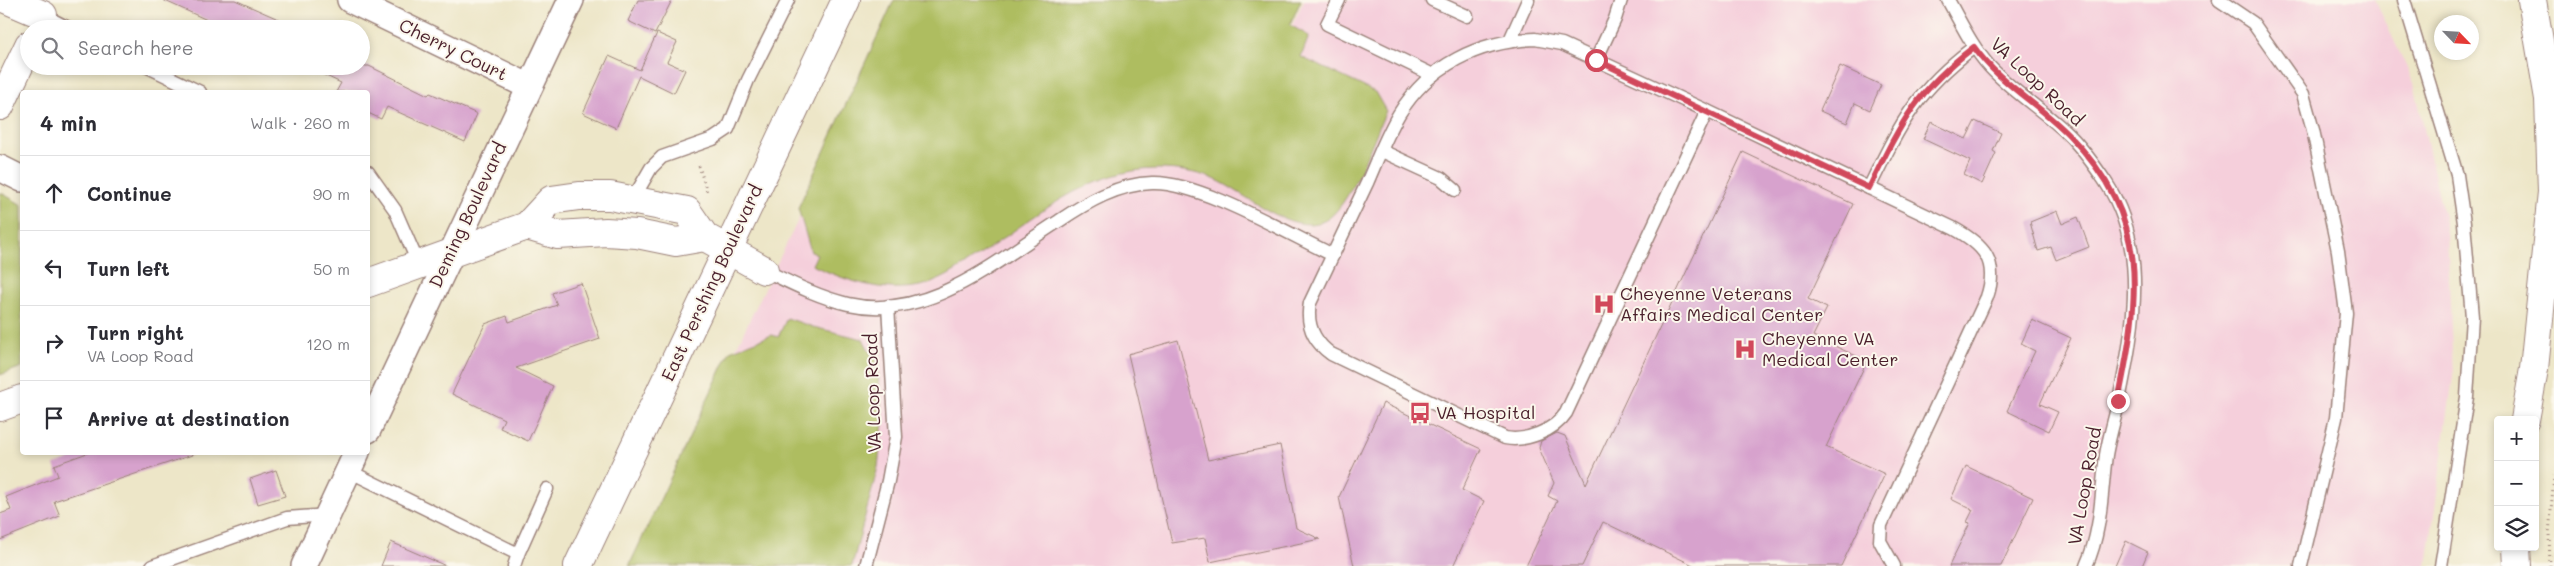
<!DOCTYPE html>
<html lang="en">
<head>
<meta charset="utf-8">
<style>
  body { margin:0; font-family:Mali,sans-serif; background:#f7f7f7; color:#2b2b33 }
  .controls { position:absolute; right:15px; bottom:15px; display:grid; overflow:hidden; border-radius:5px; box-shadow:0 2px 8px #0003 }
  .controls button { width:45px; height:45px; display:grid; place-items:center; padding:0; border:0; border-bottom:1px solid #e1e1e2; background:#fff; color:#2b2b33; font:25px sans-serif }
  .compass { position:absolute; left:2434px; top:15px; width:45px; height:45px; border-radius:50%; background:#fff; box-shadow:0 2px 8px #0003; rotate:115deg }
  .stop { position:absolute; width:15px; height:15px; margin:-11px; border:4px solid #d1495b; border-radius:50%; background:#fff }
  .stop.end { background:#d1495b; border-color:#fff; box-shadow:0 1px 5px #0008 }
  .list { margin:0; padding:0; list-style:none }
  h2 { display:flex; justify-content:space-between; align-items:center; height:65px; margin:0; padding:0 20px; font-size:21px }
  h2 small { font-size:16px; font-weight:400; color:#7c7c81 }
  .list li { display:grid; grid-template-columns:32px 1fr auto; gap:15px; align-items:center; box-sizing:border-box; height:75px; padding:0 20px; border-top:1px solid #e1e1e2 }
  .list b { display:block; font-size:19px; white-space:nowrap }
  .list p { margin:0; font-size:16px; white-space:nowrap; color:#7c7c81 }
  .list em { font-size:16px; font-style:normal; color:#7c7c81 }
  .icon { flex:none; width:28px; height:28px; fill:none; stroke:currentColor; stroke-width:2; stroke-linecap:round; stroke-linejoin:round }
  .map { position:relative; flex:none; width:2554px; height:566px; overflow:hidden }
  .search { position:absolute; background:#fff; box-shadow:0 2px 8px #0003; left:20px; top:20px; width:350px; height:55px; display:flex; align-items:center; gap:12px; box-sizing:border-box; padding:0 18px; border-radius:28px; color:#7c7c81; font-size:19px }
  .panel { position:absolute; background:#fff; box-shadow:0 2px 8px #0003; left:20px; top:90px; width:350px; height:365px; border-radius:5px }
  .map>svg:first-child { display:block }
  .built { fill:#f5cfdb }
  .green { fill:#aebd60; stroke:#7c6e46 }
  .building { fill:#d7a2cd }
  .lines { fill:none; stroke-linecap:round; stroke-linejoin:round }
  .service-casing { stroke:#9c827a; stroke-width:15 }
  .minor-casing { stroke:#9c827a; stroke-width:28 }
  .tertiary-casing { stroke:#9c827a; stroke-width:30 }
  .secondary-casing { stroke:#9c827a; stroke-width:30 }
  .primary-casing { stroke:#9c827a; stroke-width:30 }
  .path { stroke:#9c827a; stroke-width:3; stroke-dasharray:1 4; stroke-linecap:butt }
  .service { stroke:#fff; stroke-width:12 }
  .minor { stroke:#fff; stroke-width:25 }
  .tertiary { stroke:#fff; stroke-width:28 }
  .secondary { stroke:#fff; stroke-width:28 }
  .primary { stroke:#fff; stroke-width:28 }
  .route { stroke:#d1495b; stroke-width:6 }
  .labels { text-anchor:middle; stroke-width:4; stroke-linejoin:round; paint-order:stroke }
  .street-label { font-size:18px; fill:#4a1f2b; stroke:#fbf7ec }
  .poi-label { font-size:18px; fill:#4a1f2b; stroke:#fbf7ec; text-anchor:start }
</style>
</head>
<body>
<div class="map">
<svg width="2554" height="566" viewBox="0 0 2554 566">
  <rect width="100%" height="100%" fill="#fbf7ec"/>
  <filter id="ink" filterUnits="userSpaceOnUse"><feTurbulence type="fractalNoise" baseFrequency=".02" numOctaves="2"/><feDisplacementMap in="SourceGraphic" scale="10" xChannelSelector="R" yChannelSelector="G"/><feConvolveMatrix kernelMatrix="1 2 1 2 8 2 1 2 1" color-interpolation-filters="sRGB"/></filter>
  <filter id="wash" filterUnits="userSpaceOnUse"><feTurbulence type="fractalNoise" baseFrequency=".0096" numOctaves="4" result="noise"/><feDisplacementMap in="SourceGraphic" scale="20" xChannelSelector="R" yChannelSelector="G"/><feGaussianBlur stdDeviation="1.12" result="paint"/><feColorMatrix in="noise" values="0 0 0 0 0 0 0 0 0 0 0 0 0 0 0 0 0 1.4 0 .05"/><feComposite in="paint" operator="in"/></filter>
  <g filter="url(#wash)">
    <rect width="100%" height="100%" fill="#ede6c8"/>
    <!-- built -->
    <path class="built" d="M 905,0 L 1276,59 L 1304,0 L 2375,0 L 2414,83 L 2447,232 L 2453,376 L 2427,566 L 630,566 Z"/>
    <!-- green -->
    <g class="green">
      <path d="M 894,0 L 1301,0 L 1290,25 L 1309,36 L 1301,57 L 1375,92 L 1386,111 C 1373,139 1350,209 1324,221 C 1290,236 1245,192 1214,179 C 1196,172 1177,169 1159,169 C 1089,168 1033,219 978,256 C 958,269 939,284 914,287 C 877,292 845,280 812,265 L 817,254 L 811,252 L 798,208 Z"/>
      <path d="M 0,192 L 22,205 L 22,367 L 0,375 Z"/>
      <path d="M 787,318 L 813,327 L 863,339 L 871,354 L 876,355 L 883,423 L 878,467 L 852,566 L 629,566 L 730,351 L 772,335 L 778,337 Z"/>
    </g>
    <g id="blocks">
      <!-- building -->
      <g class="building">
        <path d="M 163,0 L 235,0 L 301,29 L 227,29 Z"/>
        <path d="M 638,0 L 672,0 L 655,34 L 628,21 Z"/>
        <path d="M 657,33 L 677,42 L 667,62 L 685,70 L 674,93 L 639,76 L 616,128 L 583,113 L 609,56 L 640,70 Z"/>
        <path d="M 305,66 L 369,66 L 428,95 L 430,93 L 477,114 L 465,142 L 387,107 L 381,119 L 368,113 L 368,92 L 336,92 L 341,83 Z"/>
        <path d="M 1840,66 L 1881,85 L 1870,110 L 1855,103 L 1847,123 L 1820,111 Z"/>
        <path d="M 1975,121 L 2001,133 L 1993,151 L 1996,153 L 1982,184 L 1964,175 L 1970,161 L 1923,139 L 1931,122 L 1966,139 Z"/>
        <path d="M 1743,152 L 1853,204 L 1808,299 L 1827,308 L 1813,336 L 1867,361 L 1826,447 L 1885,474 L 1841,566 L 1695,566 L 1603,522 L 1582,566 L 1526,566 L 1557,501 L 1548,496 L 1554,483 L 1539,448 L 1541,441 L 1557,433 L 1565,436 L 1586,484 Z"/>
        <path d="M 2057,211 L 2062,224 L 2078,217 L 2089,247 L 2056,260 L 2051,247 L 2038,251 L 2030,222 Z"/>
        <path d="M 581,283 L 600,339 L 516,368 L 553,386 L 528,441 L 500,428 L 504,419 L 452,394 L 485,324 L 507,316 L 509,322 L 557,305 L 552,293 Z"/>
        <path d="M 2032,320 L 2071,338 L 2040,404 L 2058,412 L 2049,431 L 2007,411 L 2035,351 L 2021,344 Z"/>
        <path d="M 1178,340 L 1208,460 L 1280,445 L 1296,528 L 1320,539 L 1210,562 L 1205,538 L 1172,543 L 1128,354 Z"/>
        <path d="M 1383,403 L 1481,449 L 1462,490 L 1484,501 L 1453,566 L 1354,566 L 1339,497 Z"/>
        <path d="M 90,452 L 191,452 L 192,455 L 54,501 L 60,516 L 0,540 L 0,514 L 11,510 L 6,497 L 58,476 L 54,465 Z"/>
        <path d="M 1966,466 L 2033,498 L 2001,566 L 1949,566 L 1970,523 L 1967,522 L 1973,510 L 1951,499 Z"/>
        <path d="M 276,470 L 285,496 L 258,504 L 250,479 Z"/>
        <path d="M 2126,541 L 2148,552 L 2142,566 L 2115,566 Z"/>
        <path d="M 391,542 L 446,566 L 381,566 Z"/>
      </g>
    </g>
  </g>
  <g filter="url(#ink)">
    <use href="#blocks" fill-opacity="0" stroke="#9c827a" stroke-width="1"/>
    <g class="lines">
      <!-- service casing -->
      <g class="service-casing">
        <g id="service">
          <path d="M 1339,0 L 1327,24 L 1433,75"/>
          <path d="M 1432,0 L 1467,16"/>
          <path d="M 1948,0 C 1961,23 1972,47 1990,67 C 2013,92 2043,110 2067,133 C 2082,147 2094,165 2105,181 C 2149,247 2134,327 2119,400 C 2115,418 2109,437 2106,455 C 2101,493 2102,530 2086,566"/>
          <path d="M 2219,0 L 2253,23 L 2303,94 L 2313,130 L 2338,251 L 2346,313 L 2336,418 L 2301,566"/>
          <path d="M 2404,0 L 2457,175 L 2464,223 L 2472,317 L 2467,397 L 2441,566"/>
          <path d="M 43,15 L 70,29"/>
          <path d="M 1535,39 L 1562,44 L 1707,111 L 1566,413 C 1554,431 1525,442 1505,438 L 1331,354 C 1313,341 1306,324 1310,303 C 1329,263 1348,223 1367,183 C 1377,160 1386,136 1399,114 C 1429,65 1479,41 1535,39 Z"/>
          <path d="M 1510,40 L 1528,0"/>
          <path d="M 1596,60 L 1615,19 L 1621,0"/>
          <path d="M 146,66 L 200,92"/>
          <path d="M 1707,111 L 1953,228 C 1984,245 1999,261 1987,297 L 1881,525 L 1880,541 L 1894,566"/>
          <path d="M 1382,151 L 1441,178 L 1455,190"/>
          <path d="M 368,172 L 395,210 L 419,265"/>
          <path d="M 1869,188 C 1901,123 1915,92 1974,47"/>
          <path d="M 633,199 L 651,168 L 662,157 L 713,139 L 728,129 L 748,80 L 788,0"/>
          <path d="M 764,270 C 791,283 818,297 848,304 C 928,322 996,261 1059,221 C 1087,202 1118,184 1152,183 C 1199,181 1288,234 1333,255"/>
          <path d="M 349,471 L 518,554 L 514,566"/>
          <path d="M 518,554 L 547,489"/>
          <path d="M 152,566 L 287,518 L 328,515"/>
          <path d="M 866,566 L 888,481 L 896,437 L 888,306"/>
        </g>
      </g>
      <!-- minor casing -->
      <g class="minor-casing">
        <g id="minor">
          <path d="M 350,0 L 528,86"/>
          <path d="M 0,168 L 22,179"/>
          <path d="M 368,430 L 571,0"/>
          <path d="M 304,566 L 357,452"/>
        </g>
      </g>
      <!-- tertiary casing -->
      <g class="tertiary-casing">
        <g id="tertiary">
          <path d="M 8,0 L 43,15"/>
          <path d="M 0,106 L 29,45"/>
          <path d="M 527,226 L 558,235 L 606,232 L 637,234 L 676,242 L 705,237"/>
          <path d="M 368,283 L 527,226 L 551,200 L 579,196 L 610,196 L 687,211 L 705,237 L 764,270"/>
          <path d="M 0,407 L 22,399"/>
        </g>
      </g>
      <!-- secondary casing -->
      <g class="secondary-casing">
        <g id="secondary">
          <path d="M 2525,420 L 2534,369 L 2552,192 L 2549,99 L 2532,0"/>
          <path d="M 2516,547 L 2517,566"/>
        </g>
      </g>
      <!-- primary casing -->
      <g class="primary-casing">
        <path id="primary" d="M 578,566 L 846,0"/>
      </g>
      <!-- path -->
      <g class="path">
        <path d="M 699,166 L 707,192"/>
        <path d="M 2550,566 L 2549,534 L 2554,476"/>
      </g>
      <!-- service -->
      <use href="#service" class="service"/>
      <!-- minor -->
      <use href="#minor" class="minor"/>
      <!-- tertiary -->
      <use href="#tertiary" class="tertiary"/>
      <!-- secondary -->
      <use href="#secondary" class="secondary"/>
      <!-- primary -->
      <use href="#primary" class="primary"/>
    </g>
  </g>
  <g class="lines" filter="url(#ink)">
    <!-- route -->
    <path class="route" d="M 1596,60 L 1869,188 C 1901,123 1915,92 1974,47 C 1999,83 2039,104 2069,135 C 2151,219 2140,295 2118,401"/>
  </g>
  <!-- icons -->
  <defs>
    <g id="hospital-bare" transform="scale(1.725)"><path d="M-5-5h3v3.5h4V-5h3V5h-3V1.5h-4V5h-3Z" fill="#d1495b" stroke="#fbf7ec" stroke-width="2.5" paint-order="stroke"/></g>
    <g id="bus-bare" transform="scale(1.725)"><path d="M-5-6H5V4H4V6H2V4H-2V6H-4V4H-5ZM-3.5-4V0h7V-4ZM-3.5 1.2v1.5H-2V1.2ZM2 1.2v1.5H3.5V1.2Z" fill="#d1495b" stroke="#fbf7ec" stroke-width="2.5" paint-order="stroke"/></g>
  </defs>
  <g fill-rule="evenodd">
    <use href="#hospital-bare" x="1604" y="304"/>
    <use href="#hospital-bare" x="1745" y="349"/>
    <use href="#bus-bare" x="1420" y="413"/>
  </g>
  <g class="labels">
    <!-- street labels -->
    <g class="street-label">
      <text transform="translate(453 50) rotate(26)" y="6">Cherry Court</text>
      <text transform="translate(2037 82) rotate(43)" y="6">VA Loop Road</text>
      <text transform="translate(468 215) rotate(-65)" y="6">Deming Boulevard</text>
      <text transform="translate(712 283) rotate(-65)" y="6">East Pershing Boulevard</text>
      <text transform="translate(873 393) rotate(-92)" y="6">VA Loop Road</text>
      <text transform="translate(2085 486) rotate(-80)" y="6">VA Loop Road</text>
    </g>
    <!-- poi labels -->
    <g class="poi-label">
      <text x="1620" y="300">Cheyenne Veterans<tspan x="1620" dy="21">Affairs Medical Center</tspan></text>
      <text x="1762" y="345">Cheyenne VA<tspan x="1762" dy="21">Medical Center</tspan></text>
      <text x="1436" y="419">VA Hospital</text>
    </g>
  </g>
</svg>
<div class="controls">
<button>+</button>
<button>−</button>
<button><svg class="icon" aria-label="layers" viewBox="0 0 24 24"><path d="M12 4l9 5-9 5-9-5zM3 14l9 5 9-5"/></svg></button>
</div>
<svg class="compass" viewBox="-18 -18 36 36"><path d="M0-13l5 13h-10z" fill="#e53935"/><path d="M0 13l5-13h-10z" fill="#7c7c81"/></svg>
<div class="stop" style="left:1596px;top:60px"></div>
<div class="stop end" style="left:2118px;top:401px"></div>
<div class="search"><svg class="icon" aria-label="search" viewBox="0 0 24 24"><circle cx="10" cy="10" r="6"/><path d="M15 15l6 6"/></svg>Search here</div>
<section class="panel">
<h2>4 min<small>Walk · 260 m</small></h2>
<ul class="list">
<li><svg class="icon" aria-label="ahead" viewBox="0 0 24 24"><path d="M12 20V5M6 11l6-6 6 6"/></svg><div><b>Continue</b></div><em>90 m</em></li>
<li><svg class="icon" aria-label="left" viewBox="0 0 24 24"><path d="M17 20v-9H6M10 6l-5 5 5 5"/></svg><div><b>Turn left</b></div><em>50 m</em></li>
<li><svg class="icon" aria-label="right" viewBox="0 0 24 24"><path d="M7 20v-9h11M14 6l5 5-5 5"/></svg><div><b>Turn right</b><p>VA Loop Road</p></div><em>120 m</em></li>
<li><svg class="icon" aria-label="arrive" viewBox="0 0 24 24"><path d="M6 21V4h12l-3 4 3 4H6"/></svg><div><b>Arrive at destination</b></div></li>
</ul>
</section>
</div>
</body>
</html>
